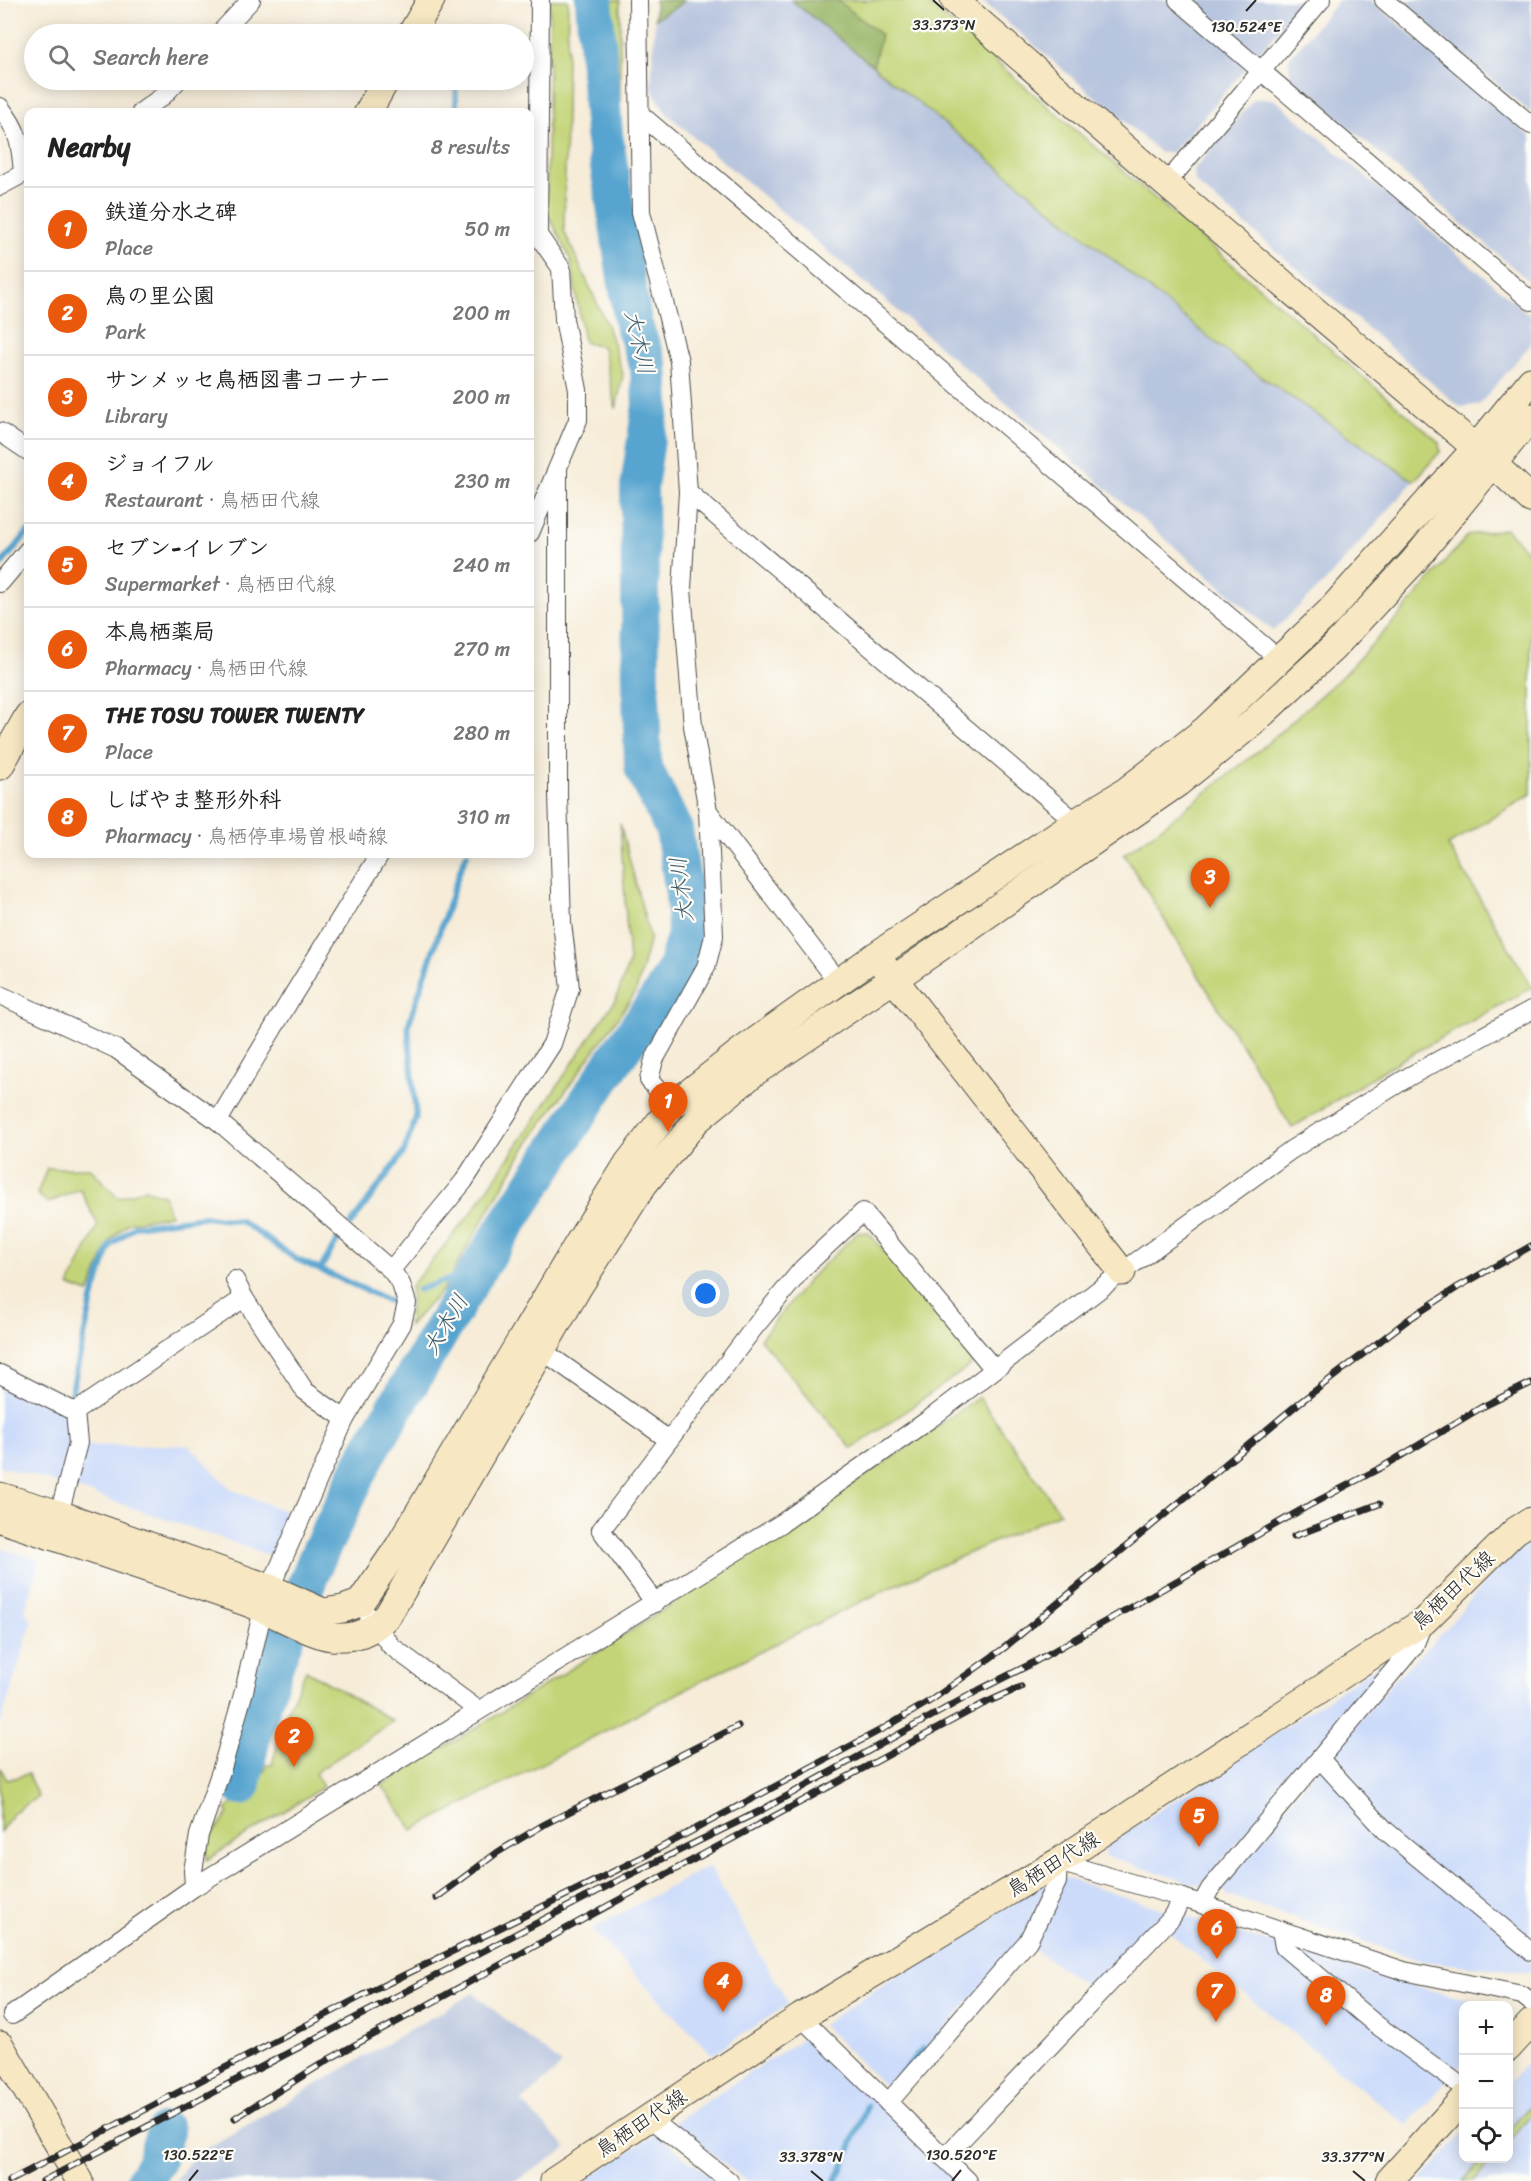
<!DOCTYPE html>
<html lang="en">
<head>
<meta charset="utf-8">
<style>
  body { margin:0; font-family:Sriracha,"Klee One",sans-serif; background:#f6f6f6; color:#222 }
  .controls { position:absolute; right:18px; bottom:18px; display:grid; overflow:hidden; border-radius:12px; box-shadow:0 3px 15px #0003 }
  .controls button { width:54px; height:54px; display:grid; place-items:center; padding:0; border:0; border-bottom:2px solid #e0e0e0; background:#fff; color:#222; font:30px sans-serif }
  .you { position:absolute; left:706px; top:1294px; width:21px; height:21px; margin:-15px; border:4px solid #fff; border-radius:50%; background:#1a73e8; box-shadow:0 0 0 9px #1a73e833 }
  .badge { display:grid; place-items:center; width:39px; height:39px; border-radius:50%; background:#ea580c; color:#fff; font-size:20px; font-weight:700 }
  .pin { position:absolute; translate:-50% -50px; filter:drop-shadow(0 2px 3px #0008) }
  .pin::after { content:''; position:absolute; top:32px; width:21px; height:18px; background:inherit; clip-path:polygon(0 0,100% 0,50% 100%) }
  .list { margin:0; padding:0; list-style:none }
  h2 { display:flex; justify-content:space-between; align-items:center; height:78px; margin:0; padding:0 24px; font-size:26px }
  h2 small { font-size:20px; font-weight:400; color:#767676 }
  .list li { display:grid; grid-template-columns:39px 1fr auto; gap:18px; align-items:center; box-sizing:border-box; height:84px; padding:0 24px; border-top:2px solid #e0e0e0 }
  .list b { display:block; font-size:22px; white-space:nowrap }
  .list p { margin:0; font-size:20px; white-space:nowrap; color:#767676 }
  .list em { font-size:20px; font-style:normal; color:#767676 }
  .icon { flex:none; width:33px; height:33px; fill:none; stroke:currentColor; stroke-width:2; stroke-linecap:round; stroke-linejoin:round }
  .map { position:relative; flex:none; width:1531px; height:2181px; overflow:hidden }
  .search { position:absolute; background:#fff; box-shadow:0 3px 15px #0003; left:24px; top:24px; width:510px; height:66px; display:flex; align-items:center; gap:15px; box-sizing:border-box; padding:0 21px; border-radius:33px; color:#767676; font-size:22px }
  .panel { position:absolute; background:#fff; box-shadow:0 3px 15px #0003; left:24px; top:108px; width:510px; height:750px; border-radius:12px }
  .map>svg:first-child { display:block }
  .built { fill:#ccdbfa }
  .industrial { fill:#b8c5de }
  .green { fill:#c2d477; stroke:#768051; stroke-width:1.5 }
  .forest { fill:#99b668; stroke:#62704a; stroke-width:1.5 }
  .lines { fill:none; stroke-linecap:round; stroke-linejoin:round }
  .stream { stroke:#56a4cf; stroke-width:6 }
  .river { stroke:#56a4cf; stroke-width:38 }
  .street-casing { stroke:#494845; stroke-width:20 }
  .secondary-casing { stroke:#494845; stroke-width:29 }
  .street { stroke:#fff; stroke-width:18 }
  .secondary { stroke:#f7e8c3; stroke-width:27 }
  .rail-casing { stroke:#2b2b2b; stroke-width:7 }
  .rail { stroke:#fdfcf7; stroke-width:4.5; stroke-dasharray:14; stroke-linecap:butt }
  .ticks { fill:none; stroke:#2b2b2b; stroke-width:2 }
  .labels { text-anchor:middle; stroke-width:4.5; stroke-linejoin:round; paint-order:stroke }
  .street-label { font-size:21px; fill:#2b2b2b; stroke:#fdfcf7 }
  .water-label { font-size:22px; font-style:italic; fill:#3c5b6d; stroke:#fdfcf7 }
  .ticks-label { font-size:15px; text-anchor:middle; fill:#2b2b2b; stroke:#fdfcf7; stroke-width:4.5; stroke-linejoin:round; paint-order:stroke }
</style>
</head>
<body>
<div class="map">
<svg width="1531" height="2181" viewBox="0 0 1531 2181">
  <rect width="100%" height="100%" fill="#fdfcf7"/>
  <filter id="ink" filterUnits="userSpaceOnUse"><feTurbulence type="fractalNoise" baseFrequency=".0167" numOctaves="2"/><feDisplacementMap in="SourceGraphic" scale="12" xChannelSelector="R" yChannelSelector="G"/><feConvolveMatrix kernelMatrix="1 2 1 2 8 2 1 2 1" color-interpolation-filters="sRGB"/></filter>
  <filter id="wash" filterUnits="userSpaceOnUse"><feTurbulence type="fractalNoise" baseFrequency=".008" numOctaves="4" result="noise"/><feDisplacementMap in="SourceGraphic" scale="24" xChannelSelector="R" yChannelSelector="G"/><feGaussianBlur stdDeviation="1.35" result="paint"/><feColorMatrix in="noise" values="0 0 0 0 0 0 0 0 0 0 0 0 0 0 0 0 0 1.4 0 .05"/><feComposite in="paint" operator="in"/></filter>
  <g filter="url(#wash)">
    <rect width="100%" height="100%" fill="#f6ecd8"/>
    <!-- built -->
    <g class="built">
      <path d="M 0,1380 L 64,1411 L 71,1446 L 189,1445 L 232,1490 L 292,1514 L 270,1555 L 92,1494 L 0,1466 Z"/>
      <path d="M 1531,1536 L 1531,1973 L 1422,1961 L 1227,1895 L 1220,1883 L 1396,1678 L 1446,1629 L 1512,1550 Z"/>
      <path d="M 0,1548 L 40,1560 L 25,1611 L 32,1622 L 0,1726 Z"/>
      <path d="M 1386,1660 L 1389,1665 L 1200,1886 L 1105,1856 L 1104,1847 Z"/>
      <path d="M 709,1866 L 789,2004 L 712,2054 L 591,1929 Z"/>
      <path d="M 1052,1874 L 1379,1977 L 1491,2005 L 1464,2006 L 1463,2063 L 1407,2126 L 1154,1920 L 1088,1987 L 1021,1940 L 891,2092 L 822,2025 Z"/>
      <path d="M 808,2035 L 958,2181 L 746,2181 L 673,2123 Z"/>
      <path d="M 1531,2058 L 1531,2181 L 1420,2181 L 1463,2133 L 1464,2158 L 1508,2158 L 1509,2083 Z"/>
      <path d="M 656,2134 L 716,2181 L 583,2181 Z"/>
    </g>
    <!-- industrial -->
    <g class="industrial">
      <path d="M 684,0 L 791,0 L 1237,360 L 1414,481 L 1324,583 L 1273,631 L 666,113 L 651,88 L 655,19 L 681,4 Z"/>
      <path d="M 981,0 L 1305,0 L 1173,152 L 1161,153 Z"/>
      <path d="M 1339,0 L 1371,0 L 1531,137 L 1531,283 L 1290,77 L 1289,58 Z"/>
      <path d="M 1398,0 L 1531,0 L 1531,113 Z"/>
      <path d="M 1254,99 L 1274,99 L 1531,316 L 1531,344 L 1479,405 L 1460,407 L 1195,182 L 1194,169 Z"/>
      <path d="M 473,1993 L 562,2065 L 522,2102 L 567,2148 L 516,2181 L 175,2181 L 194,2156 Z"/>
    </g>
    <!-- green -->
    <g class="green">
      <path d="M 550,0 L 568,0 L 564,231 L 607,325 L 623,374 L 616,409 L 603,347 L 584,342 L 570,258 L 546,210 Z"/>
      <path d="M 612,0 L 620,0 L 620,123 Z"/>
      <path d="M 837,0 L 924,0 L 1439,442 L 1440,452 L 1414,481 L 1237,360 L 873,66 L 880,35 Z"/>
      <path d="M 1506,529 L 1531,555 L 1531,794 L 1448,845 L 1531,985 L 1531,988 L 1394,1064 L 1292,1128 L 1124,854 L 1153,834 L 1262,748 L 1341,677 L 1399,616 L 1468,535 Z"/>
      <path d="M 620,823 L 650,938 L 636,992 L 525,1148 L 443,1289 L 409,1326 L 411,1286 L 472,1212 L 616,999 L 629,963 Z"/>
      <path d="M 47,1168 L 90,1168 L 118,1198 L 145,1189 L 164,1195 L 170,1215 L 128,1223 L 110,1241 L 89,1293 L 69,1286 L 98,1225 L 80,1189 L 48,1203 L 37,1194 Z"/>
      <path d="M 858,1232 L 869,1233 L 971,1358 L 971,1365 L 852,1449 L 760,1339 L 812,1276 Z"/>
      <path d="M 979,1397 L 1060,1513 L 889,1588 L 725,1669 L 413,1830 L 382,1785 C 585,1663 785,1534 979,1397 Z"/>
      <path d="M 306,1670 L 393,1721 L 315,1773 L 323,1787 L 207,1860 L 206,1842 L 229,1813 L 226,1810 L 266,1769 L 262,1765 L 272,1765 L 286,1714 Z"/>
      <path d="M 0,1767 L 7,1780 L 28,1774 L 38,1797 L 14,1812 L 0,1832 Z"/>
      <path d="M 1531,2104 L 1531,2115 L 1509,2141 L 1509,2130 Z"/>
      <path d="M 1483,2159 L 1493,2159 L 1474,2181 L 1463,2181 Z"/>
    </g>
    <!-- forest -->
    <g class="forest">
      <path d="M 655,0 L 684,0 L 681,4 L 655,19 Z"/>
      <path d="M 791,0 L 837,0 L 881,35 L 873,66 Z"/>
    </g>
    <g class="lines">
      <!-- stream -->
      <g class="stream">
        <path d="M 456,112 L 456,80"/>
        <path d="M 0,566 L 28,532"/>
        <path d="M 351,1224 L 404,1152 L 416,1117 L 408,1026 L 460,870 L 467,854"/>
        <path d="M 320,1270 L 337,1241"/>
        <path d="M 418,1290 L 478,1269"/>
        <path d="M 71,1395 L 93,1296 L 110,1246 L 135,1226 L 203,1217 L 241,1221 L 296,1259 L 392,1302"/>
        <path d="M 890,2087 L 923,2049"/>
        <path d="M 835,2181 L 842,2169 L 867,2106"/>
      </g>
      <!-- river -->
      <g class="river">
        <path d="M 241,1787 L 252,1736 L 277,1658 L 317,1558 L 366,1457 L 478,1269 L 609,1068 L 662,993 L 676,968 L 686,934 L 684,893 L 674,830 L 643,767 L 641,694 L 639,487 L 651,405 L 649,367 L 633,323 L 604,134 L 594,0"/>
        <path d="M 144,2181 L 155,2162 L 165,2131"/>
      </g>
    </g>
  </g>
  <g filter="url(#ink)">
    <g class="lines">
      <!-- street casing -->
      <g class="street-casing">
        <g id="street">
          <path d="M 638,0 L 641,212 L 679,361 L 688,492 L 682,589 L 693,726 L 708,811 L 714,936 L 706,967 L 654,1060 L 649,1080 L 672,1106"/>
          <path d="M 1178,0 L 1531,301"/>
          <path d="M 1384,0 L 1531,125"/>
          <path d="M 219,34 L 251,0"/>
          <path d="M 0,107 C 19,131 21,145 23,174"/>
          <path d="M 141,112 L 163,96 L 178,80"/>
          <path d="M 640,114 L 1280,660"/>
          <path d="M 1166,184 L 1321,0"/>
          <path d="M 0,186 L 28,171"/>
          <path d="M 0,432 L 28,451"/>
          <path d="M 688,492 L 1076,822"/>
          <path d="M 530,533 L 578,420 L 578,390 L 564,319 L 561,268 L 538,235 L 540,0"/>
          <path d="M 0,583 L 28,550"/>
          <path d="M 708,811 L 838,982"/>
          <path d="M 0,995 L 116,1049 L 218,1121 L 391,1270 L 401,1284 L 407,1303 L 402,1324 L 345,1419 L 270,1588 L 263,1609 L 244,1691 L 222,1768 L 199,1835 L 193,1871 L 194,1887"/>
          <path d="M 218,1121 L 293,995 L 380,854"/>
          <path d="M 391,1270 L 464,1181 L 552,1044 L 570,988 L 562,923 L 558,795 L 558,470"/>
          <path d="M 235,1280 L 244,1298 L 305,1391 L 345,1419"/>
          <path d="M 533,1344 L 669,1440"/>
          <path d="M 0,1374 L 75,1412"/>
          <path d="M 59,1514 L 78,1443 L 75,1412 L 244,1298"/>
          <path d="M 655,1603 L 601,1530 L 753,1329 L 803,1268 L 863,1212 L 994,1369"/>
          <path d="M 369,1616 L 391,1646 L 478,1710"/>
          <path d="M 1320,1759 L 1386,1831 L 1531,1951"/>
          <path d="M 1202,1904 L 1210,1889 L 1414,1646 L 1424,1621"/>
          <path d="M 1281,1930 L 1284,1947 L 1374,2023 L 1464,2088"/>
          <path d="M 12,2015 L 194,1887 L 782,1523 L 931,1418 L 1122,1272 L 1291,1150 L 1410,1076 L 1531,1010"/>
          <path d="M 801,2017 L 968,2181"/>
          <path d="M 888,2103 L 1028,1941 L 1057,1882 L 1058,1862 L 1183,1898 L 1404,1971 L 1522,1995 L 1531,2002"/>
          <path d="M 648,2117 L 729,2181"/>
          <path d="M 944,2158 L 1171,1918 L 1183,1898"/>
        </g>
      </g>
      <!-- secondary casing -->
      <g class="secondary-casing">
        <g id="secondary">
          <path d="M 954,0 L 1166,184 L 1476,448 L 1531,499"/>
          <path d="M 411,34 L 431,0"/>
          <path d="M 368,112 L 386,80"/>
          <path d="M 0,766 L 28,716"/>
          <path d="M 883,965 L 1122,1272"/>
          <path d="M 0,1496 L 59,1514 L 270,1588 L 323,1612 L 343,1609 L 360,1603 L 399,1546 L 573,1252 L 628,1163 L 672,1106 L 740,1052 L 875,956 L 1076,822 L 1126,791 L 1205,730 L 1329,612 L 1476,448 L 1531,381"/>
          <path d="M 0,1519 C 84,1547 168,1575 251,1604 C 274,1612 310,1634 331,1637 C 355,1639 372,1632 388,1615 L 579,1286 L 644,1184 L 697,1120 L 755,1072 L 894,979 L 1178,783 L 1251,724 L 1333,648 L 1413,562 L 1531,417"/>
          <path d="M 0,2045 L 80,2181"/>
          <path d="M 1508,2048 L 1531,2023"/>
          <path d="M 554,2181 L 801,2017 L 1058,1862 L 1424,1621 L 1515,1531 L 1531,1521"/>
          <path d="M 1389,2181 L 1464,2098"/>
        </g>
      </g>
      <!-- street -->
      <use href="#street" class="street"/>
      <!-- secondary -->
      <use href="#secondary" class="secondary"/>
      <!-- rail casing -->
      <g class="rail-casing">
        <g id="rail">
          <path d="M 1294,1536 L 1379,1504"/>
          <path d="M 436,1898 L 498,1852 L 545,1824 L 738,1726"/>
          <path d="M 235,2118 L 331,2058 L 635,1891 L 983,1704 L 1021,1687"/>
          <path d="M 9,2181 L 362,1996 L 645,1856 L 888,1726 L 933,1699 L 1004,1648 L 1299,1403 L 1409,1319 L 1458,1287 L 1531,1246"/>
          <path d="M 43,2181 L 623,1878 L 758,1812 L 979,1690 L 1029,1665 L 1308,1506 L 1384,1466 L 1482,1407 L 1531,1383"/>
        </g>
      </g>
      <!-- rail -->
      <use href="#rail" class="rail"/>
    </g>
  </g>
  <!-- ticks -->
  <path class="ticks" d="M 933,0 L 944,10M 1246,11 L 1256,0M 811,2171 L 823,2181M 1353,2171 L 1365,2181M 189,2181 L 198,2170M 952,2181 L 961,2170"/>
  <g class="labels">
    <!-- street labels -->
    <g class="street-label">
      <text transform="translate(1453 1590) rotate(-43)" y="7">鳥栖田代線</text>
      <text transform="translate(1053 1864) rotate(-32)" y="7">鳥栖田代線</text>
      <text transform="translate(641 2123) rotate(-34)" y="7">鳥栖田代線</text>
    </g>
    <!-- water labels -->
    <g class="water-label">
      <text transform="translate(640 342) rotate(77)" y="8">大木川</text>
      <text transform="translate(681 890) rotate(-97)" y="8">大木川</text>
      <text transform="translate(445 1324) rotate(-59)" y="8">大木川</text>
    </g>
  </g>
  <g class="ticks-label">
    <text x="944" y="30">33.373°N</text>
    <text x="1246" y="32">130.524°E</text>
    <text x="198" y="2160">130.522°E</text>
    <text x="961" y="2160">130.520°E</text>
    <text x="811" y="2162">33.378°N</text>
    <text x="1353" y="2162">33.377°N</text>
  </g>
</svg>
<div class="controls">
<button>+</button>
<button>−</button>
<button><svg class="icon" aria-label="locate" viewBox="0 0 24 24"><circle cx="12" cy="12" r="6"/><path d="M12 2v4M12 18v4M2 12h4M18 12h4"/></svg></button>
</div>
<div class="you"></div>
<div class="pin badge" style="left:668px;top:1132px">1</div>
<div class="pin badge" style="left:294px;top:1767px">2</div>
<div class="pin badge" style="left:1210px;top:908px">3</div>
<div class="pin badge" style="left:723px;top:2012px">4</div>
<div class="pin badge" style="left:1199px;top:1847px">5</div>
<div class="pin badge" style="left:1217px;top:1959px">6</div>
<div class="pin badge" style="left:1216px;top:2022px">7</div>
<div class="pin badge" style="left:1326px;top:2026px">8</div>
<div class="search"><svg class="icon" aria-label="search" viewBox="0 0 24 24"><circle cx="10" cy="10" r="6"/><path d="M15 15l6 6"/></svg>Search here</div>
<section class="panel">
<h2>Nearby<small>8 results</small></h2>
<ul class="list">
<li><span class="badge">1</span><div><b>鉄道分水之碑</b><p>Place</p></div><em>50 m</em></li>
<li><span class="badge">2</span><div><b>鳥の里公園</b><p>Park</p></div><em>200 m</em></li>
<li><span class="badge">3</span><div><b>サンメッセ鳥栖図書コーナー</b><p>Library</p></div><em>200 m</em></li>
<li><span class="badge">4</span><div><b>ジョイフル</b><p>Restaurant · 鳥栖田代線</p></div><em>230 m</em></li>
<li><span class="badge">5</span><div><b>セブン-イレブン</b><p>Supermarket · 鳥栖田代線</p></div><em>240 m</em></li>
<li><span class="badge">6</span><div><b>本鳥栖薬局</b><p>Pharmacy · 鳥栖田代線</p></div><em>270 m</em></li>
<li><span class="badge">7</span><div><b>THE TOSU TOWER TWENTY</b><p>Place</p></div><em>280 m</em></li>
<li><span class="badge">8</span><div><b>しばやま整形外科</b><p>Pharmacy · 鳥栖停車場曽根崎線</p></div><em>310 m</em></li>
</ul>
</section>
</div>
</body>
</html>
